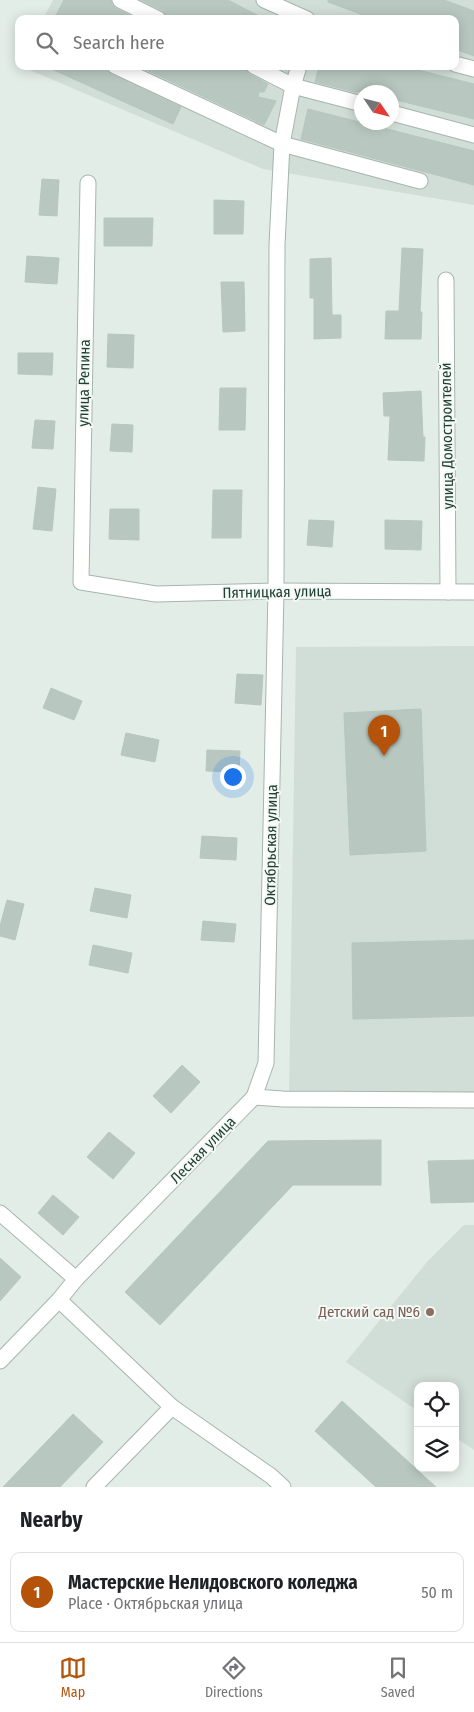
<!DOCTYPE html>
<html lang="en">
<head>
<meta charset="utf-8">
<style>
  body { margin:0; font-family:"Fira Sans Condensed",sans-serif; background:#f6f6f6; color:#202124 }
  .controls { position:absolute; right:15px; bottom:15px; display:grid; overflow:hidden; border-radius:10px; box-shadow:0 2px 12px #0003 }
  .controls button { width:45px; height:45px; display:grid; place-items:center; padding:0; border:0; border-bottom:1px solid #e0e0e0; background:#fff; color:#202124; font:25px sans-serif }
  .compass { position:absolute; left:354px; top:85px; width:45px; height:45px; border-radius:50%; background:#fff; box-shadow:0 2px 12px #0003; rotate:125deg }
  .you { position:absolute; left:232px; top:776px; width:18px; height:18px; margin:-12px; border:4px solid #fff; border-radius:50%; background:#1a73e8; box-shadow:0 0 0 8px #1a73e833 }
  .badge { display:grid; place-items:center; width:32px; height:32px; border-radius:50%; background:#b45309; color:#fff; font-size:16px; font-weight:700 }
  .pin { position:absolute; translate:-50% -41px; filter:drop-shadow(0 1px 2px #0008) }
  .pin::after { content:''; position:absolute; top:26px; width:18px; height:15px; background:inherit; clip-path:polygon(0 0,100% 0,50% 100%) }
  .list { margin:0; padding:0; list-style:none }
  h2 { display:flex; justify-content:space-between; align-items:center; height:65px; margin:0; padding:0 20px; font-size:21px }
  h2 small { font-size:16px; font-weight:400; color:#757577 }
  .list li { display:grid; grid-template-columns:32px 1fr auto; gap:15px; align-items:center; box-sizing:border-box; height:80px; margin:0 10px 10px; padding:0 10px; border:1px solid #e0e0e0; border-radius:10px }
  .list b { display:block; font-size:19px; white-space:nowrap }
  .list p { margin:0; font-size:16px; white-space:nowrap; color:#757577 }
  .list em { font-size:16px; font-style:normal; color:#757577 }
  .icon { flex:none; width:28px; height:28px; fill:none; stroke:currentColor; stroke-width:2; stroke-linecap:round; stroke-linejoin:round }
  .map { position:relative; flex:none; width:474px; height:1487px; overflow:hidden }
  .search { position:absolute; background:#fff; box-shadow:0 2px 12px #0003; left:15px; right:15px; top:15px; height:55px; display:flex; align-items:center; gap:12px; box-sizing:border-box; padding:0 18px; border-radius:10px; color:#757577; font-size:19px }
  .sheet { height:155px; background:#fff }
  nav { display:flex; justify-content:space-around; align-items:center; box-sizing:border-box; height:70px; border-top:1px solid #e0e0e0; background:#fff; font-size:14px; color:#757577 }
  nav a { display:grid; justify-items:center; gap:2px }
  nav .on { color:#b45309 }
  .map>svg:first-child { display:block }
  .built { fill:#d1ddd7; fill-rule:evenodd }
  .building { fill:#b8c8c1; stroke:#b5c7be }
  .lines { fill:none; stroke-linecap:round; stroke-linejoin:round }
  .minor-casing { stroke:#a5b5af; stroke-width:17 }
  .minor { stroke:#fff; stroke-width:15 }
  .education-dot { fill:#8d6e63; stroke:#f4f9f6; stroke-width:2 }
  .labels { text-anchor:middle; stroke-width:4; stroke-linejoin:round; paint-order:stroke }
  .street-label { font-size:15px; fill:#223f35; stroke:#f4f9f6 }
  .education-label { font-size:15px; fill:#785e54; stroke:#f4f9f6; text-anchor:end }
</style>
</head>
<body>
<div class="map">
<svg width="474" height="1487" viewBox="0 0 474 1487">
  <rect width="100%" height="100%" fill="#e3ede8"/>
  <!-- built -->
  <g class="built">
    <path d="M 53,0 L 474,0 L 474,205 L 263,169 L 20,66 L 455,66 L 455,19 L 43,19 ZM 362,92 L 392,92 L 392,122 L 362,122 Z"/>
    <path d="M 474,646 L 474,1092 L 289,1094 L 296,647 Z"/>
    <path d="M 464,1225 L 474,1225 L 474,1450 L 455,1437 L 455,1386 L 418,1386 L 418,1411 L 346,1362 L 427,1262 Z"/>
  </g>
  <!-- building -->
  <g class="building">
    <path d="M 64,0 L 111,0 L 112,5 L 115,8 L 137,19 L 54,19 Z"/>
    <path d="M 141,0 L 228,0 L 265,19 L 167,19 L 163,11 Z"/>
    <path d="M 328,0 L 444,0 L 474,11 L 474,56 L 455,49 L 455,19 L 374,19 L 328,2 Z"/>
    <path d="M 45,66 L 106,66 L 107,71 L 111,74 L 181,107 L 173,124 Z"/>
    <path d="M 138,66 L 245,66 L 249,74 L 268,84 L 264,92 L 259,92 L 258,97 L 276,101 L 264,125 Z"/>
    <path d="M 319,66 L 402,66 L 474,84 L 474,119 L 392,99 L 392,92 L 355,92 L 315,82 Z"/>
    <path d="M 308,109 L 474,151 L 474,185 L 301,139 Z"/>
    <path d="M 42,179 L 59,180 L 57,216 L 39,215 Z"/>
    <path d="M 214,200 L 244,201 L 243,234 L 214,234 Z"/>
    <path d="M 104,218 L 153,218 L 152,246 L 104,246 Z"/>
    <path d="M 402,248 L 423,249 L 420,312 L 422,312 L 421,339 L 385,339 L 386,311 L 399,311 Z"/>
    <path d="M 27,256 L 59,258 L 57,284 L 25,282 Z"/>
    <path d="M 331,258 L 332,315 L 341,315 L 341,338 L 314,339 L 314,298 L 310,298 L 310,259 Z"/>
    <path d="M 221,282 L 244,282 L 245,331 L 223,332 Z"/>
    <path d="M 108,334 L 134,335 L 133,368 L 107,367 Z"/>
    <path d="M 18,353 L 53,353 L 52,375 L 18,374 Z"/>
    <path d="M 220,388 L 246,388 L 245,430 L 219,430 Z"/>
    <path d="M 421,391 L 423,437 L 425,437 L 424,461 L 388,460 L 390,416 L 384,416 L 383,393 Z"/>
    <path d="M 35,420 L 55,421 L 53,449 L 32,448 Z"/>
    <path d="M 112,424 L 133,425 L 132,452 L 110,451 Z"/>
    <path d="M 38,487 L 56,489 L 52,531 L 33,529 Z"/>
    <path d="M 213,490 L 242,490 L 241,538 L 212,538 Z"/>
    <path d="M 110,509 L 139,509 L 139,540 L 109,539 Z"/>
    <path d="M 309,520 L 334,521 L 332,547 L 307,545 Z"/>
    <path d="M 385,520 L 422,521 L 421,550 L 385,549 Z"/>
    <path d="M 237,674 L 263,675 L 261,705 L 235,703 Z"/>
    <path d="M 51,688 L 82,701 L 74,720 L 43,708 Z"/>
    <path d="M 421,709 L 426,851 L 350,855 L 344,713 Z"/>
    <path d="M 126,733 L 159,740 L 155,762 L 121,755 Z"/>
    <path d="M 207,750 L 240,751 L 239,772 L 206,771 Z"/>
    <path d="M 202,836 L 237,838 L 236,860 L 200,858 Z"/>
    <path d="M 95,888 L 131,895 L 127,918 L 90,911 Z"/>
    <path d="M 7,900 L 24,904 L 15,940 L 0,936 L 0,926 Z"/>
    <path d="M 203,921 L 236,924 L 234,942 L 201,940 Z"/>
    <path d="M 474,940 L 474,1016 L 353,1019 L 352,943 Z"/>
    <path d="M 93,945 L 132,953 L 128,973 L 89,965 Z"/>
    <path d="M 182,1065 L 200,1082 L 171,1113 L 153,1096 Z"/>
    <path d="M 109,1132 L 135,1153 L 113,1179 L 87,1157 Z"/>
    <path d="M 381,1140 L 381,1185 L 293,1185 L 160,1325 L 125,1292 L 268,1141 Z"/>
    <path d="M 474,1160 L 474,1202 L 431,1203 L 428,1161 Z"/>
    <path d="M 53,1195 L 79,1217 L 63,1235 L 38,1213 Z"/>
    <path d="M 0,1258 L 21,1277 L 0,1301 Z"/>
    <path d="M 342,1401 L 436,1487 L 376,1487 L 315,1431 Z"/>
    <path d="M 73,1414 L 103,1442 L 60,1487 L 3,1487 Z"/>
  </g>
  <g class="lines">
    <!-- minor casing -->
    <g class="minor-casing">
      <g id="minor">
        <path d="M 120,0 L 158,19"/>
        <path d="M 264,0 L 307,19"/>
        <path d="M 455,64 L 474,69"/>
        <path d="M 115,66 L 282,144 L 420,181"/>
        <path d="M 254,66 L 293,86 L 362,104"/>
        <path d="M 392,113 L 474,135"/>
        <path d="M 88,183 L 81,582 L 156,594 L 276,591 L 474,592"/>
        <path d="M 446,280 L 448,592"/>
        <path d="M 254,1097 L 283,1099 L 474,1100"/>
        <path d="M 0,1213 L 76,1279"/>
        <path d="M 59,1300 L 172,1407 L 94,1487"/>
        <path d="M 0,1361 L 59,1300 L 76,1279 L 254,1097 L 266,1063 L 276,591 L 277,245 L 282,144 L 293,86 L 299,66"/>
        <path d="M 172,1407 L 271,1476 L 283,1487"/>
      </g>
    </g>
    <!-- minor -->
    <use href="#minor" class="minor"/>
  </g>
  <!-- markers -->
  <circle class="education-dot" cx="430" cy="1312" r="5"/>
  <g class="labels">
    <!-- street labels -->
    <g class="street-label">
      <text transform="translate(84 383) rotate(-89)" y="5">улица Репина</text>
      <text transform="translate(447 436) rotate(-91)" y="5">улица Домостроителей</text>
      <text transform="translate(277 592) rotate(-1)" y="5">Пятницкая улица</text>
      <text transform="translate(271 845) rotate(-89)" y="5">Октябрьская улица</text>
      <text transform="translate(203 1150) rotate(-46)" y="5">Лесная улица</text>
    </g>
    <!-- education labels -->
    <g class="education-label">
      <text x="420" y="1317">Детский сад №6</text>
    </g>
  </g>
</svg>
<div class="controls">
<button><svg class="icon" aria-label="locate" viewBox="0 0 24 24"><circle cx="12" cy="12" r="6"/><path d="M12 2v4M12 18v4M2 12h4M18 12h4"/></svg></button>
<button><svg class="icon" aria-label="layers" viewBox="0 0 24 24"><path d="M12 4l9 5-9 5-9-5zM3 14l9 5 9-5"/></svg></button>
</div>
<svg class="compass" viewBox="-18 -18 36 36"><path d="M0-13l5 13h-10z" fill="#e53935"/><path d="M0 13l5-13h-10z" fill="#757577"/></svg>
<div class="you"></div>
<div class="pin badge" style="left:384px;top:756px">1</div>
<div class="search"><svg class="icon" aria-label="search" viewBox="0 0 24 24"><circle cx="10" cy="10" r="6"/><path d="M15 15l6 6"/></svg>Search here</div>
</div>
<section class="sheet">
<h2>Nearby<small></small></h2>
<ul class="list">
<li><span class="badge">1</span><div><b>Мастерские Нелидовского коледжа</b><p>Place · Октябрьская улица</p></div><em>50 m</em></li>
</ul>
</section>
<nav>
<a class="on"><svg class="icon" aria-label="map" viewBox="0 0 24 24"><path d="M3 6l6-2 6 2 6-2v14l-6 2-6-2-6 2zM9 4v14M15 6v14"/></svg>Map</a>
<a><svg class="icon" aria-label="directions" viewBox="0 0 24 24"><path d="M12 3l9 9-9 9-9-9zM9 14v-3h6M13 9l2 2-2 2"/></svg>Directions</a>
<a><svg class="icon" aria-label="saved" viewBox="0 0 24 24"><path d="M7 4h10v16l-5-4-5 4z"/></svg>Saved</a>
</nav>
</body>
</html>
